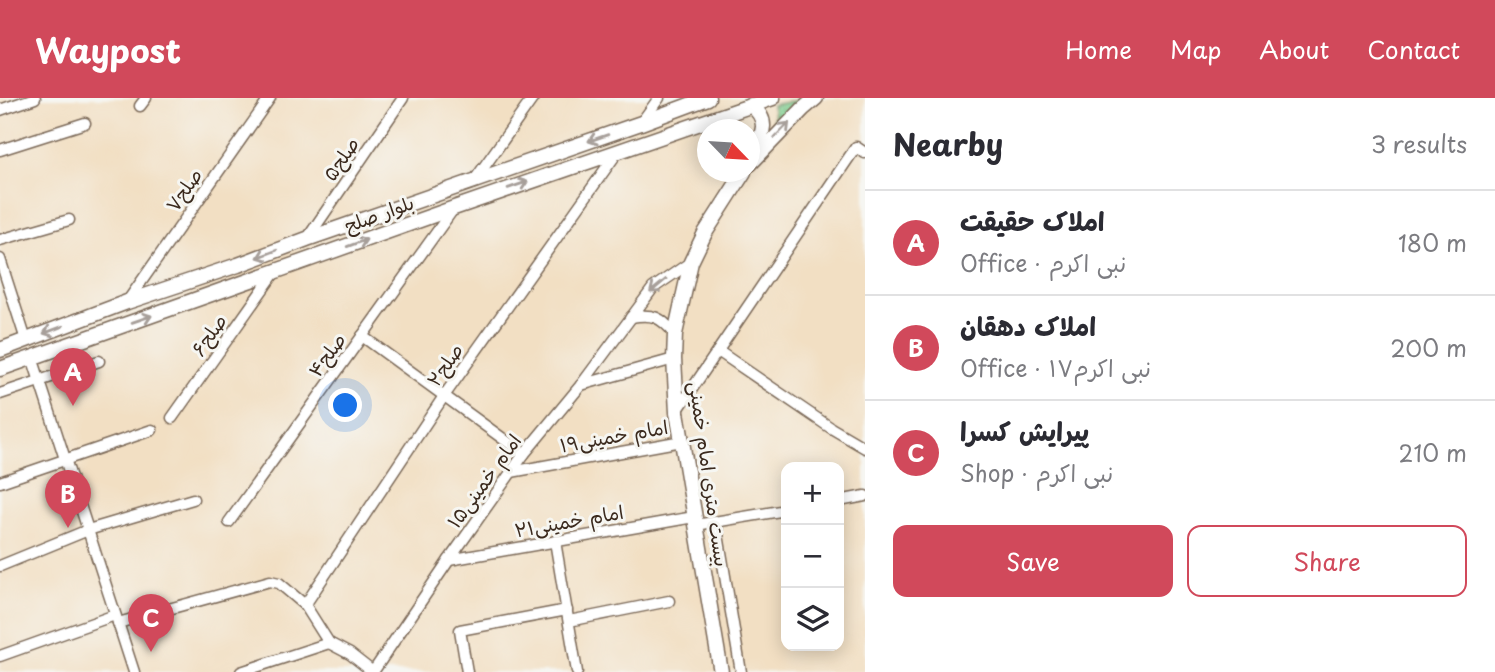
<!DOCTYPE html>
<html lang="en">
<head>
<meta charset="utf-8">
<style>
  body { margin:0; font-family:"Playpen Sans","Playpen Sans Arabic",sans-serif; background:#f2f2f3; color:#2b2b33 }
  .controls { position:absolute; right:21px; bottom:21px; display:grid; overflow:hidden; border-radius:14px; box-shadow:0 4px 18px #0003 }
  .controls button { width:63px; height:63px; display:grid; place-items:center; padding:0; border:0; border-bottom:2px solid #e1e1e2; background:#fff; color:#2b2b33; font:35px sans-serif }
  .compass { position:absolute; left:697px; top:21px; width:63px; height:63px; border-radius:50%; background:#fff; box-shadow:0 4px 18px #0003; rotate:115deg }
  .you { position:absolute; left:346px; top:308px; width:24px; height:24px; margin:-18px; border:5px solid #fff; border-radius:50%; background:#1a73e8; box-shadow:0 0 0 10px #1a73e833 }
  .badge { display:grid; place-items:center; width:46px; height:46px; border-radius:50%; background:#d1495b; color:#fff; font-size:23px; font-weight:700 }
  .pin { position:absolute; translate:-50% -58px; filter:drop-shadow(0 2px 4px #0008) }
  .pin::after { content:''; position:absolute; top:37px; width:24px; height:21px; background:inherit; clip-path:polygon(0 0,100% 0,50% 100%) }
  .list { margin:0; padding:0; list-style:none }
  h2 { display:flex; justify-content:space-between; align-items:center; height:91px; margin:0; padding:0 28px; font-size:30px }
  h2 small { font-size:23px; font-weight:400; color:#7c7c81 }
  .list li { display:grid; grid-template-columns:46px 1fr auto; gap:21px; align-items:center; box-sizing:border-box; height:105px; padding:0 28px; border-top:2px solid #e1e1e2 }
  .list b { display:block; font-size:26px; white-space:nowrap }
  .list p { margin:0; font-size:23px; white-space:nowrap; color:#7c7c81 }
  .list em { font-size:23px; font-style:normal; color:#7c7c81 }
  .actions { display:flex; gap:14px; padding:21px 28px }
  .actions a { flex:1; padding:16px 0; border:2px solid #d1495b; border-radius:14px; text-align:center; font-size:24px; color:#d1495b }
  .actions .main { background:#d1495b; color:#fff }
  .icon { flex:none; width:38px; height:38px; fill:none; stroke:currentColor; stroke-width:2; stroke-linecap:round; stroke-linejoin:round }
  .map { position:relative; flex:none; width:865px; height:574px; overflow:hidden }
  header { display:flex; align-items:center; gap:42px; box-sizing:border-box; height:98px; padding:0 35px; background:#d1495b; color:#fff }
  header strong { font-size:33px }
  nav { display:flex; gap:38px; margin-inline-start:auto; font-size:24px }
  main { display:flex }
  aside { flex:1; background:#fff }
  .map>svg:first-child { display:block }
  .grass { fill:url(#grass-dots); stroke:#5e7c56; stroke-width:2 }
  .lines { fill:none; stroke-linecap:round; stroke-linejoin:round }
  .minor-casing { stroke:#7b6958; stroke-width:13 }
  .major-casing { stroke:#7b6958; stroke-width:17 }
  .minor { stroke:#fff; stroke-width:10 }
  .major { stroke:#fff; stroke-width:14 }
  .oneway { stroke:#a79f9a }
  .labels { text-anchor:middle; stroke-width:6; stroke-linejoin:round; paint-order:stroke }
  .street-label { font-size:19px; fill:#3b2a1e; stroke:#f6f6f2 }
</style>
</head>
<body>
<header>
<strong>Waypost</strong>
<nav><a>Home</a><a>Map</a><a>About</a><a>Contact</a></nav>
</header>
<main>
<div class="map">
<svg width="865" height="574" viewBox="0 0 865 574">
  <defs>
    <pattern id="grass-dots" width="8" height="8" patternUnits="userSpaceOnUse" patternTransform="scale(1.75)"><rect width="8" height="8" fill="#80cf8f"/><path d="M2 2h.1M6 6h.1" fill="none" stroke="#6aa874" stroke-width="1.8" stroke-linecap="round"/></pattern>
  </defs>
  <rect width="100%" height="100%" fill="#f6f6f2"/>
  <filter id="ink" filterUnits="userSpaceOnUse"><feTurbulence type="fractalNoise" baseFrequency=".0143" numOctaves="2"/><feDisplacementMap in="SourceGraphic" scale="14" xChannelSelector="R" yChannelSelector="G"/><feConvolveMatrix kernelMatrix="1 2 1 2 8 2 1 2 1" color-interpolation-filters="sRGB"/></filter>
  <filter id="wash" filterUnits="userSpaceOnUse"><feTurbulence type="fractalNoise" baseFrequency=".00686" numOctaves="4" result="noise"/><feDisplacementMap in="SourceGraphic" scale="28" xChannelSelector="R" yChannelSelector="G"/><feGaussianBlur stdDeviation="1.57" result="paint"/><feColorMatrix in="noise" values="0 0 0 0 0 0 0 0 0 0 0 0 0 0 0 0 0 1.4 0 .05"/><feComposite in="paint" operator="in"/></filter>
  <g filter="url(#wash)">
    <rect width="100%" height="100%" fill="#f2dfc3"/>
    <!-- grass -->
    <path class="grass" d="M 805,1 L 763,48 C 771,34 777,24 772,7 Z"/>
  </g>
  <g filter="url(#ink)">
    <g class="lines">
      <!-- minor casing -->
      <g class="minor-casing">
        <g id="minor">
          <path d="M 140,8 L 146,0"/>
          <path d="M 0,12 L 35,0"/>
          <path d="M 641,25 L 659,0"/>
          <path d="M 0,52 L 85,25"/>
          <path d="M 474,83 L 533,0"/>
          <path d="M 307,141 L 403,0"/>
          <path d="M 0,142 L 69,122"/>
          <path d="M 0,161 L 26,242"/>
          <path d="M 127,204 L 270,0"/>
          <path d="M 631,219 C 653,215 661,219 675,236"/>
          <path d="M 362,238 L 524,356"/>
          <path d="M 718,253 L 831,330 L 865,350"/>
          <path d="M 32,259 L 134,574"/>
          <path d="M 581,287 L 674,261"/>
          <path d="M 0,296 L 99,263"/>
          <path d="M 677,313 L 856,49 L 865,55"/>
          <path d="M 172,320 L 275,174"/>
          <path d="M 511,374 L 682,343"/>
          <path d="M 0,384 L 152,332"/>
          <path d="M 839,403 L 865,398"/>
          <path d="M 229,424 L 454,110"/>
          <path d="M 716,424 L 741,574"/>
          <path d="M 696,427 L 786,412"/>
          <path d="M 555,443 L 577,574"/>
          <path d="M 449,462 L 694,419"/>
          <path d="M 0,468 L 88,432 L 193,401"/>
          <path d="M 305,507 L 444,298 L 619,52"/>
          <path d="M 569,523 L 669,503"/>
          <path d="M 118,525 L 270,483 L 279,485 L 305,507 L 329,545 L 350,556 L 373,574"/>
          <path d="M 0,558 L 115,517"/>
          <path d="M 241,574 L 329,545"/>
          <path d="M 373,574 L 449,462 L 524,356 L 581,287 L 653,190 L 691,164"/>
          <path d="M 467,574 L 460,532 L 567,512"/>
        </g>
      </g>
      <!-- major casing -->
      <g class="major-casing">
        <g id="major">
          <path d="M 750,61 C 760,39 773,25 751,7"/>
          <path d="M 750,66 L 803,11 L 816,0"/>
          <path d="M 0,252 L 127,204 L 238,167 L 307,141 L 641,25 L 708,0"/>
          <path d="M 0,271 L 454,110 L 773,0"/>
          <path d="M 721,574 L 677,314 L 674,261 L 675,236 L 691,164 L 705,135 L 744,74"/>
        </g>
      </g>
      <!-- minor -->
      <use href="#minor" class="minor"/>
      <!-- major -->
      <use href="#major" class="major"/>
    </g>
    <!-- one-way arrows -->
    <defs><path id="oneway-shaft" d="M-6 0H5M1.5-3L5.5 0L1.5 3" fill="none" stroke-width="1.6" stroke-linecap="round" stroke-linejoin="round" transform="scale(1.75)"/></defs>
    <g class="oneway">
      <use href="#oneway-shaft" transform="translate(782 32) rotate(-46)"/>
      <use href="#oneway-shaft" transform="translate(598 40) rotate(161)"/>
      <use href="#oneway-shaft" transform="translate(518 87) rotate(-19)"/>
      <use href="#oneway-shaft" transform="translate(357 145) rotate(-20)"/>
      <use href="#oneway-shaft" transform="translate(267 156) rotate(159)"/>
      <use href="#oneway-shaft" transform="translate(658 188) rotate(140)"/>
      <use href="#oneway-shaft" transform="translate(142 221) rotate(-19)"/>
      <use href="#oneway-shaft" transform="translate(53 232) rotate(159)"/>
    </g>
  </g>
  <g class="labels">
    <!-- street labels -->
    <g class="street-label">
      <text transform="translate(341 61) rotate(-56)" y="7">صلح۵</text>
      <text transform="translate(184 92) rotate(-55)" y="7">صلح۷</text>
      <text transform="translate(379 116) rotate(-20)" y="7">بلوار صلح</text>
      <text transform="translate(209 237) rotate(-55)" y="7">صلح۶</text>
      <text transform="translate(327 257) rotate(-54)" y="7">صلح۴</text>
      <text transform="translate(445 267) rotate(-55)" y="7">صلح۲</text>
      <text transform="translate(614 338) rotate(-10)" y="7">امام خمینی۱۹</text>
      <text transform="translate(709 376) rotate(82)" y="7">بیست متری امام خمینی</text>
      <text transform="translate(484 383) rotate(-54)" y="7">۱۵امام خمینی</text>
      <text transform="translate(569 423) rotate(-10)" y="7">امام خمینی۲۱</text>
    </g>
  </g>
</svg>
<div class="controls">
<button>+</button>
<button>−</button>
<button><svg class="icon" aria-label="layers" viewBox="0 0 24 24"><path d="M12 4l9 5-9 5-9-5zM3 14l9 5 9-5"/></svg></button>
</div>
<svg class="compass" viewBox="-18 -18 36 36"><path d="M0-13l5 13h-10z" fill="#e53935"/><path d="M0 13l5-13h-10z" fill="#7c7c81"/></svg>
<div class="you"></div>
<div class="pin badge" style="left:73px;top:308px">A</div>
<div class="pin badge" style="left:68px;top:430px">B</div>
<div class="pin badge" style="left:151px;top:554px">C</div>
</div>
<aside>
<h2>Nearby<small>3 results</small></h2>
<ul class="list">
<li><span class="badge">A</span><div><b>املاک حقیقت</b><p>Office · نبی اکرم</p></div><em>180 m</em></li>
<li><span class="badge">B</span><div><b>املاک دهقان</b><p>Office · نبی اکرم۱۷</p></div><em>200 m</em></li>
<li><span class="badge">C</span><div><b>پیرایش کسرا</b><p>Shop · نبی اکرم</p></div><em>210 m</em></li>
</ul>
<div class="actions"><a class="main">Save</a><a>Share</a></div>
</aside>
</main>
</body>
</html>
